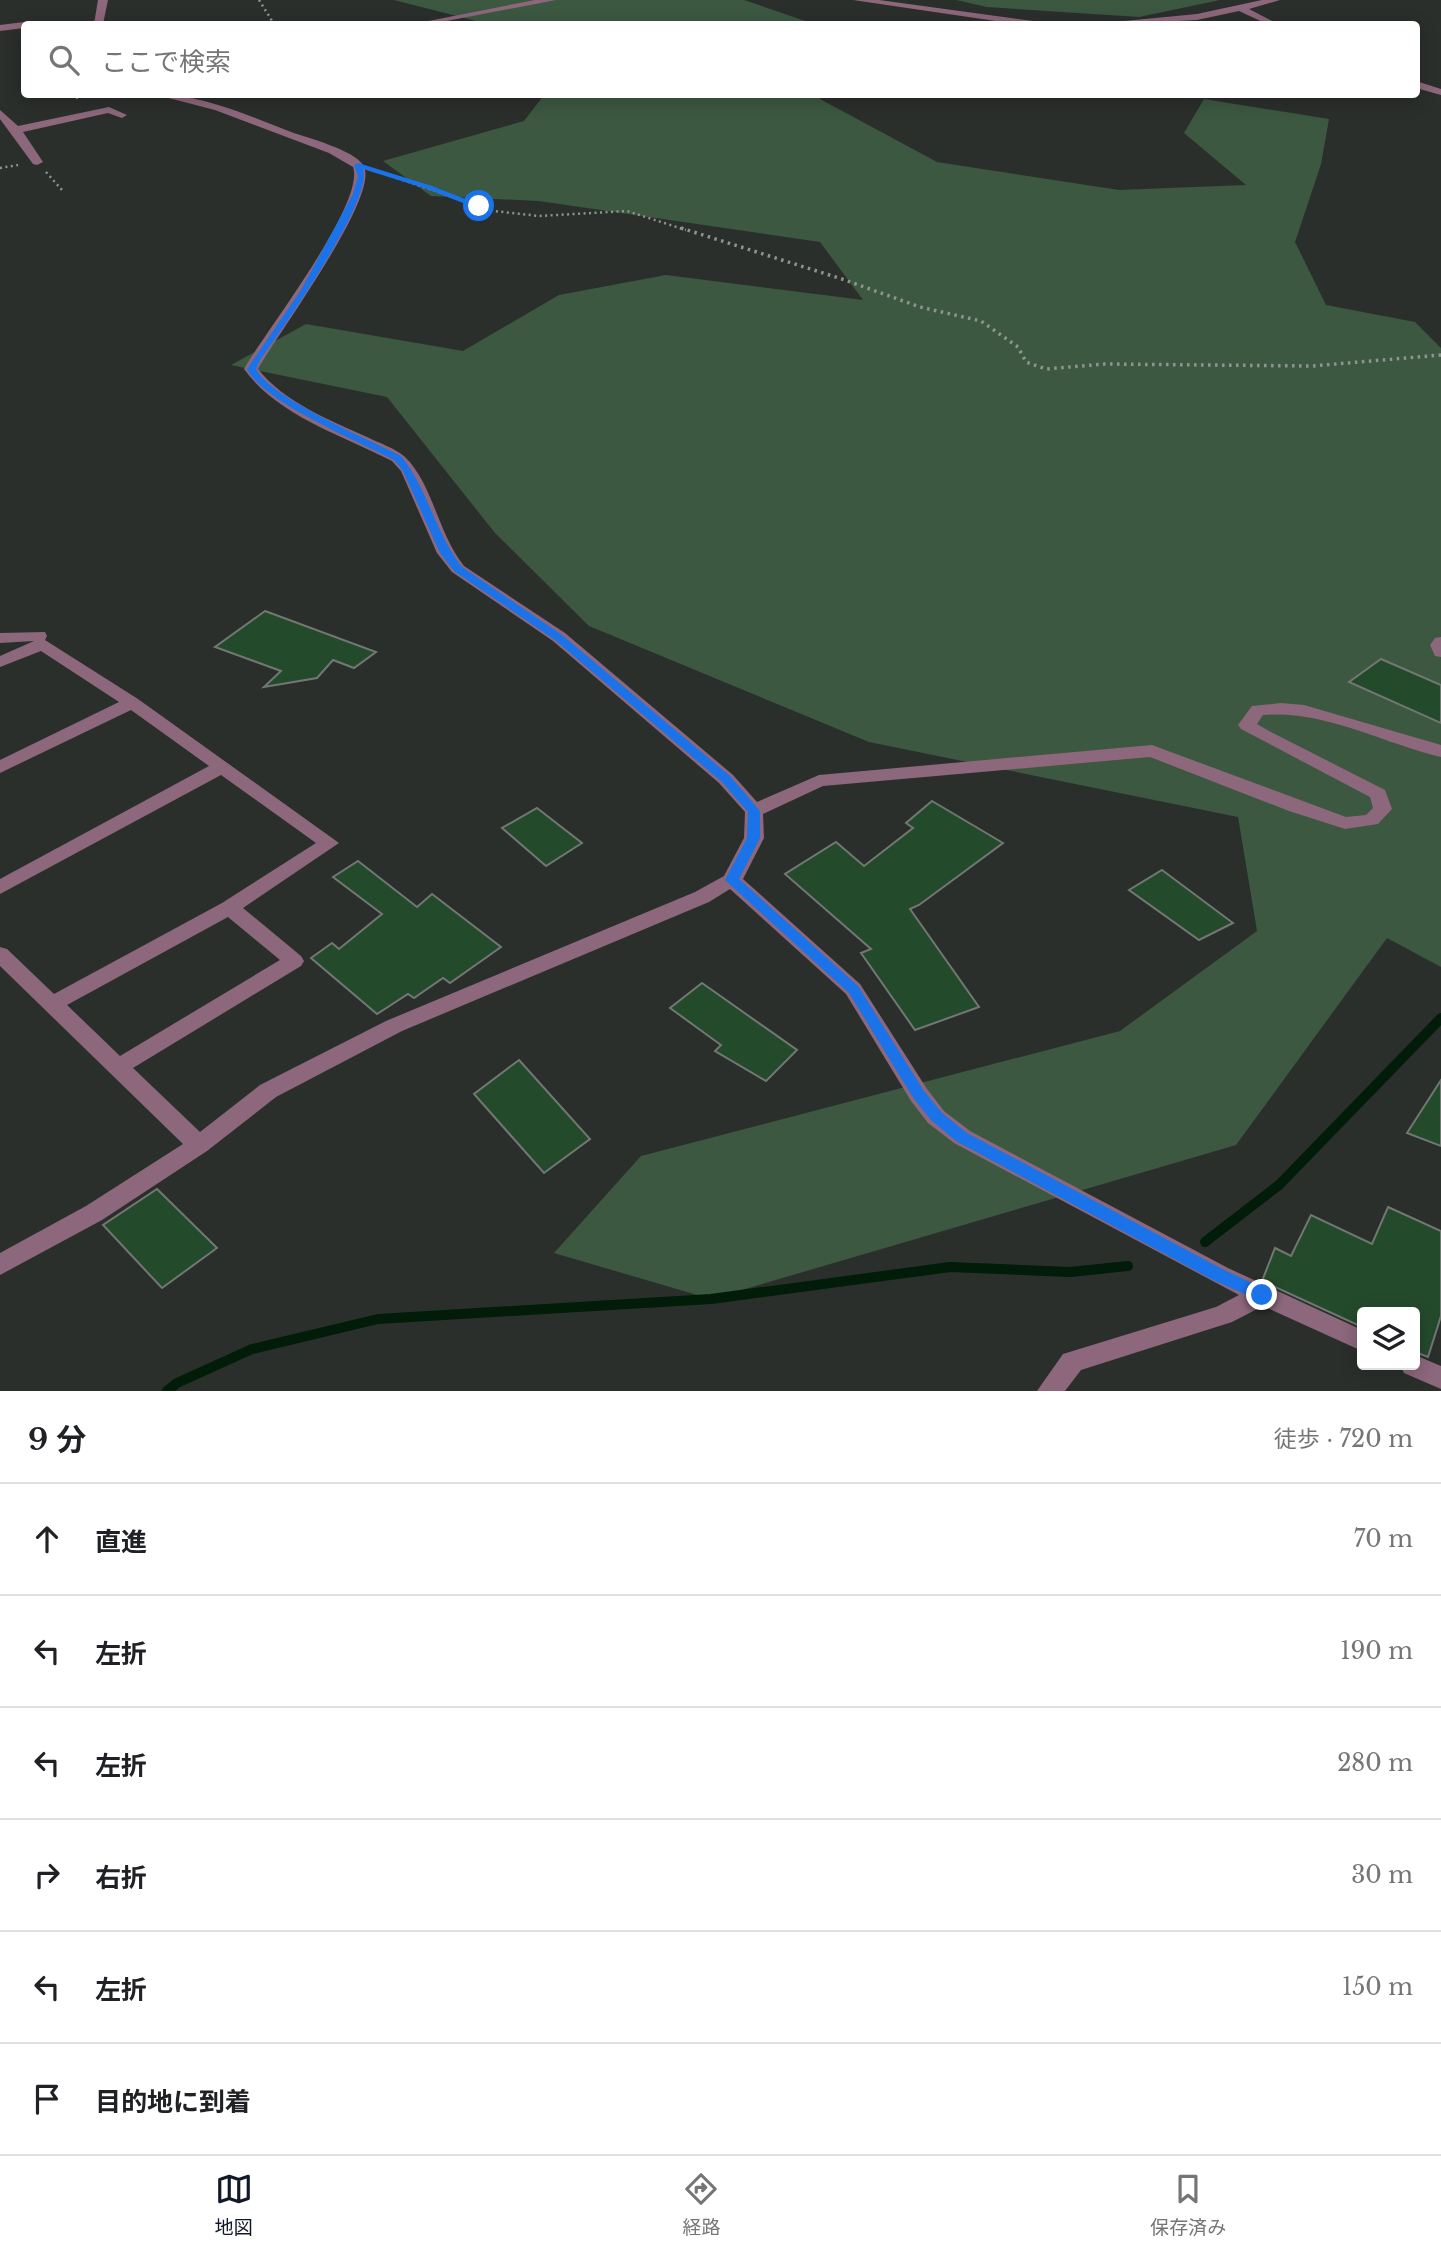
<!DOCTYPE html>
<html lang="ja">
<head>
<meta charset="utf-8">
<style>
  body { margin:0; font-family:"Libre Baskerville","Noto Sans JP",serif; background:#f6f6f6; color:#202124 }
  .controls { position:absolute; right:21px; bottom:21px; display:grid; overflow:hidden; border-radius:7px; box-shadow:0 4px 18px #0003 }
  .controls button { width:63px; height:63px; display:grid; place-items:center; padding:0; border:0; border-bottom:2px solid #e0e0e0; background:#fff; color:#202124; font:35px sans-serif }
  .stop { position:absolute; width:21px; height:21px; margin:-16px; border:5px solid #1a73e8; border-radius:50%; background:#fff }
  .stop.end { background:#1a73e8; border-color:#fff; box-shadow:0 2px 7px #0008 }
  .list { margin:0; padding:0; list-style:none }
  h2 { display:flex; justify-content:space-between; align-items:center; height:91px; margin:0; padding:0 28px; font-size:30px }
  h2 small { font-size:23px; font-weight:400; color:#757577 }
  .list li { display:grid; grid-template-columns:46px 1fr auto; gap:21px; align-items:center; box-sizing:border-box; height:112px; padding:0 28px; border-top:2px solid #e0e0e0 }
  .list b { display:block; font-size:26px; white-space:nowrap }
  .list em { font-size:23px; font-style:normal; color:#757577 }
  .icon { flex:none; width:38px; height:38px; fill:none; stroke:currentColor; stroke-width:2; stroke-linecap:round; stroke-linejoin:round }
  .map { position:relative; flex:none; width:1441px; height:1391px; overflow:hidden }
  .search { position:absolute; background:#fff; box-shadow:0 4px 18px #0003; left:21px; right:21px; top:21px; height:77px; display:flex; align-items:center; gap:18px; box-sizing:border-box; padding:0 24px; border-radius:7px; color:#757577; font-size:26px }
  .sheet { height:763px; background:#fff }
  nav { display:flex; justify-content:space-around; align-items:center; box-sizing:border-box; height:98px; border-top:2px solid #e0e0e0; background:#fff; font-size:19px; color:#757577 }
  nav a { display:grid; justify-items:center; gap:4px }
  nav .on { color:#111827 }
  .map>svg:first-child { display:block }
  .green { fill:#3c5841 }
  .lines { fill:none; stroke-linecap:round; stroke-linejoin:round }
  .stream { stroke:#011c08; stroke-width:10 }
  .building { fill:#244a2c; stroke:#737773; stroke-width:2 }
  .path-far1 { stroke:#909491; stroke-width:2.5; stroke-dasharray:2 3.5; stroke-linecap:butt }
  .path { stroke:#909491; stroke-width:3.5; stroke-dasharray:2.5 4.5; stroke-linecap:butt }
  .minor { fill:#8d677c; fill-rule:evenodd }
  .route { fill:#1a73e8 }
</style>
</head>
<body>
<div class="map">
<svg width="1441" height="1391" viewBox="0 0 1441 1391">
  <rect width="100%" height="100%" fill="#2b2f2c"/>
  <!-- green -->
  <g class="green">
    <path d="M 394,0 L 744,0 L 814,24 L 488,24 Z"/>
    <path d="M 956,0 L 1220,0 L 1139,17 L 987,7 Z"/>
    <path d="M 544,95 L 820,95 L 820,99 L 937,162 L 1119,190 L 1246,185 L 1184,133 L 1204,99 L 1329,119 L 1321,164 L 1295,242 L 1326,305 L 1415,322 L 1441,348 L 1441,967 L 1387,938 L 1236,1145 L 711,1299 L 554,1253 L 641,1156 L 1120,1031 L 1257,931 L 1238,817 L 869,742 L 589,626 L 495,533 L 387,397 L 231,365 L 306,324 L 463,351 L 559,295 L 666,275 L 863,300 L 820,242 L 539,201 L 431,196 L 383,161 L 524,121 Z"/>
  </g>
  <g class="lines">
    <!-- stream -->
    <g class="stream">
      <path d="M 1205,1242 L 1279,1185 L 1441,1018"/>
      <path d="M 167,1391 L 177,1383 L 252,1349 L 378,1319 L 711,1299 L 950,1267 L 1070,1272 L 1128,1266"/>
    </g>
  </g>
  <!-- building -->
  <g class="building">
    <path d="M 265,611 L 376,652 L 354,668 L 333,660 L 317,678 L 264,687 L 281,671 L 215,647 Z"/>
    <path d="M 1381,659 L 1441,685 L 1441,723 L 1349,682 Z"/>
    <path d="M 932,801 L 1003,843 L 919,905 L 910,909 L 979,1007 L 915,1030 L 861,953 L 871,949 L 785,874 L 836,842 L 864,866 L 913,828 L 906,823 Z"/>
    <path d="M 537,808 L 582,843 L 546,866 L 502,828 Z"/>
    <path d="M 358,861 L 417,907 L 432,894 L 501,947 L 450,983 L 443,978 L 414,998 L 408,994 L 377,1014 L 311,958 L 332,943 L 339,949 L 382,914 L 333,877 Z"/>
    <path d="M 1162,870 L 1233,923 L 1199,940 L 1129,890 Z"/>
    <path d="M 702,983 L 797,1050 L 766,1081 L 715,1051 L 721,1045 L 670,1008 Z"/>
    <path d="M 519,1060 L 590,1139 L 544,1173 L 474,1094 Z"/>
    <path d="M 1441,1080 L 1441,1146 L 1407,1133 Z"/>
    <path d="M 157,1189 L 217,1248 L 162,1288 L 103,1225 Z"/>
    <path d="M 1388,1207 L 1441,1231 L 1441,1316 L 1428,1357 L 1415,1352 L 1415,1312 L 1362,1312 L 1362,1327 L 1262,1281 L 1275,1248 L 1291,1256 L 1311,1215 L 1372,1244 Z"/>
  </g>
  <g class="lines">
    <!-- path-far1 -->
    <g class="path-far1">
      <path d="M 259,0 L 274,24"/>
      <path d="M 303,94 L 304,98"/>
      <path d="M 76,98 L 89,94"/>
      <path d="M 0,168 L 18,165"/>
      <path d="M 376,171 L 494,211 L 539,216 L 627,211 L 686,230"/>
      <path d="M 46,172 L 62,190"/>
    </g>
    <!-- path -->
    <path class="path" d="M 681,228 L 842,279 L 920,307 L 981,321 L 1018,347 L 1026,362 L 1046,369 L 1105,364 L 1312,366 L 1441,355"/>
    <!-- minor -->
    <g class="minor">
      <path d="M 98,0 L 108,0 L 103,24 L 94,24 Z"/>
      <path d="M 535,0 L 556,0 L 431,24 L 413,24 Z"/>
      <path d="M 853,0 L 879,0 L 1033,21 L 1038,24 L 1016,24 Z"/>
      <path d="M 1262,0 L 1280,0 L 1249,9 L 1278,24 L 1267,24 L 1239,11 L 1197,20 L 1119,24 L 1124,21 L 1197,14 Z"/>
      <path d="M 32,21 L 76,21 L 81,24 L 24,24 L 24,28 L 0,31 L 0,25 Z"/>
      <path d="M 1416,81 L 1441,89 L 1441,95 L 1416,88 Z"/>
      <path d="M 153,94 C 201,94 247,115 291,132 C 308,138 354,150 363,165 C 383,193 275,337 258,369 C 284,402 329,420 367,437 C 379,443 395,448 405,457 C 433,484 438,534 464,566 L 565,633 L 733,775 L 757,802 L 819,775 L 1152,745 L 1346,817 L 1366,815 L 1373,808 L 1370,797 L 1241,729 L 1238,725 L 1252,706 L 1281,703 L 1304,705 L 1441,745 L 1441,757 C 1382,743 1325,710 1263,715 L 1257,724 L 1269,731 L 1385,790 L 1392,809 L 1378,824 L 1345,829 L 1289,811 L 1150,757 L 823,786 L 763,814 L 764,838 L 743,879 L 860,984 L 927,1089 L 944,1111 L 970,1131 L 1228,1268 L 1362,1330 L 1362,1351 L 1263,1306 L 1232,1322 L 1081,1370 L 1065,1391 L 1037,1391 L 1063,1354 L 1216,1307 L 1239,1295 L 954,1143 L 928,1123 L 911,1101 L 846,994 L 730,889 L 709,902 L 402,1031 L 276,1097 L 207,1151 L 102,1220 L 0,1275 L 0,1253 L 86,1206 L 183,1144 L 0,966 L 0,947 L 7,949 L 54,994 L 222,903 L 316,843 L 221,775 L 0,894 L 0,879 L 209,766 L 131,710 L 0,773 L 0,760 L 119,702 L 41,651 L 0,667 L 0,656 L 34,641 L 0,643 L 0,633 L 45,632 L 47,636 L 45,640 L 138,699 L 339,843 L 243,908 L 301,956 L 304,961 L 301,966 L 133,1068 L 200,1132 L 260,1085 L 386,1021 L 695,892 L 724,876 L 744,838 L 745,812 L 719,783 L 553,641 L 452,572 L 437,553 L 401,471 L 392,461 C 342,435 278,416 244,369 C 265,332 366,203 353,167 L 329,153 L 215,110 ZM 228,917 L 280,960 L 120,1056 L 67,1005 Z"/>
      <path d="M 109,107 L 127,115 L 122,118 L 108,113 L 23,132 L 43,162 L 37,165 L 33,164 L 0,119 L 0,110 L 18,126 Z"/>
      <path d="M 1441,637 L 1441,657 L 1435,656 L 1430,645 L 1435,638 Z"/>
      <path d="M 1415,1355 L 1441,1366 L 1441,1389 L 1404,1373 L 1400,1365 L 1415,1365 Z"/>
    </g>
  </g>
  <!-- route -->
  <path class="route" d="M 358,163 L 432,186 L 483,206 L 476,208 L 427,189 L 363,169 C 374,199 281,331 260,360 L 256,369 C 270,398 368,439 401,456 C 428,489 435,533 462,567 L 562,635 L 730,776 L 760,811 L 760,838 L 739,879 L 858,986 L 924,1091 L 942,1113 L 967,1133 L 1224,1270 L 1267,1290 L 1270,1295 L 1267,1299 L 1256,1299 L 1213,1280 L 956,1141 L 931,1120 L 914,1099 L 849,993 L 725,880 L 747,838 L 748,812 L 722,782 L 555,640 L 454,571 L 440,553 L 403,471 L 394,460 C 358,441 263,402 247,369 L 301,290 L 353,194 L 358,176 L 354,165 Z"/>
</svg>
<div class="controls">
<button><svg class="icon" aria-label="layers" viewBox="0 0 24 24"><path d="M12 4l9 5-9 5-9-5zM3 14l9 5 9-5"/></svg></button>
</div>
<div class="stop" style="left:479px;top:206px"></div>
<div class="stop end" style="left:1262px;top:1295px"></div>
<div class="search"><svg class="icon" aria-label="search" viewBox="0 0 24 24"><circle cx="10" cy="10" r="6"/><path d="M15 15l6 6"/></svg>ここで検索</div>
</div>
<section class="sheet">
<h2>9 分<small>徒歩 · 720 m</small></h2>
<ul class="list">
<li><svg class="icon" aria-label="ahead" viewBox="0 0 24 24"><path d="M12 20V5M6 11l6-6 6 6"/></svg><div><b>直進</b></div><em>70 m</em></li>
<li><svg class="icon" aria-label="left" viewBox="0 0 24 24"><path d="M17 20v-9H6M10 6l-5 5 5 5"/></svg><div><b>左折</b></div><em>190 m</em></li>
<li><svg class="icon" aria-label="left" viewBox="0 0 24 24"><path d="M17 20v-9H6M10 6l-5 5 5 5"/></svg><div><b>左折</b></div><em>280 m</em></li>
<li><svg class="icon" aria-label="right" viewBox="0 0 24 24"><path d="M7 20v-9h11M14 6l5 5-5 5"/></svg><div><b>右折</b></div><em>30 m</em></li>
<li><svg class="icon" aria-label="left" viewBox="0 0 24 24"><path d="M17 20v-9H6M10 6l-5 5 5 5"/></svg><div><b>左折</b></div><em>150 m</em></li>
<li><svg class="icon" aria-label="arrive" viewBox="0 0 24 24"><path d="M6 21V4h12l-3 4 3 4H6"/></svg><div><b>目的地に到着</b></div></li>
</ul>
</section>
<nav>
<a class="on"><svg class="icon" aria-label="map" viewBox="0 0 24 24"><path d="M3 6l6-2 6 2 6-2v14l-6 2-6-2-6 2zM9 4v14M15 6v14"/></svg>地図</a>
<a><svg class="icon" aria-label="directions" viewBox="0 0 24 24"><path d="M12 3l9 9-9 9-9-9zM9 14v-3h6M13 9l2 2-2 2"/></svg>経路</a>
<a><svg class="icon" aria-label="saved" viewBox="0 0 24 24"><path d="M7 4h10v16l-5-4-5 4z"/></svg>保存済み</a>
</nav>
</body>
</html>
